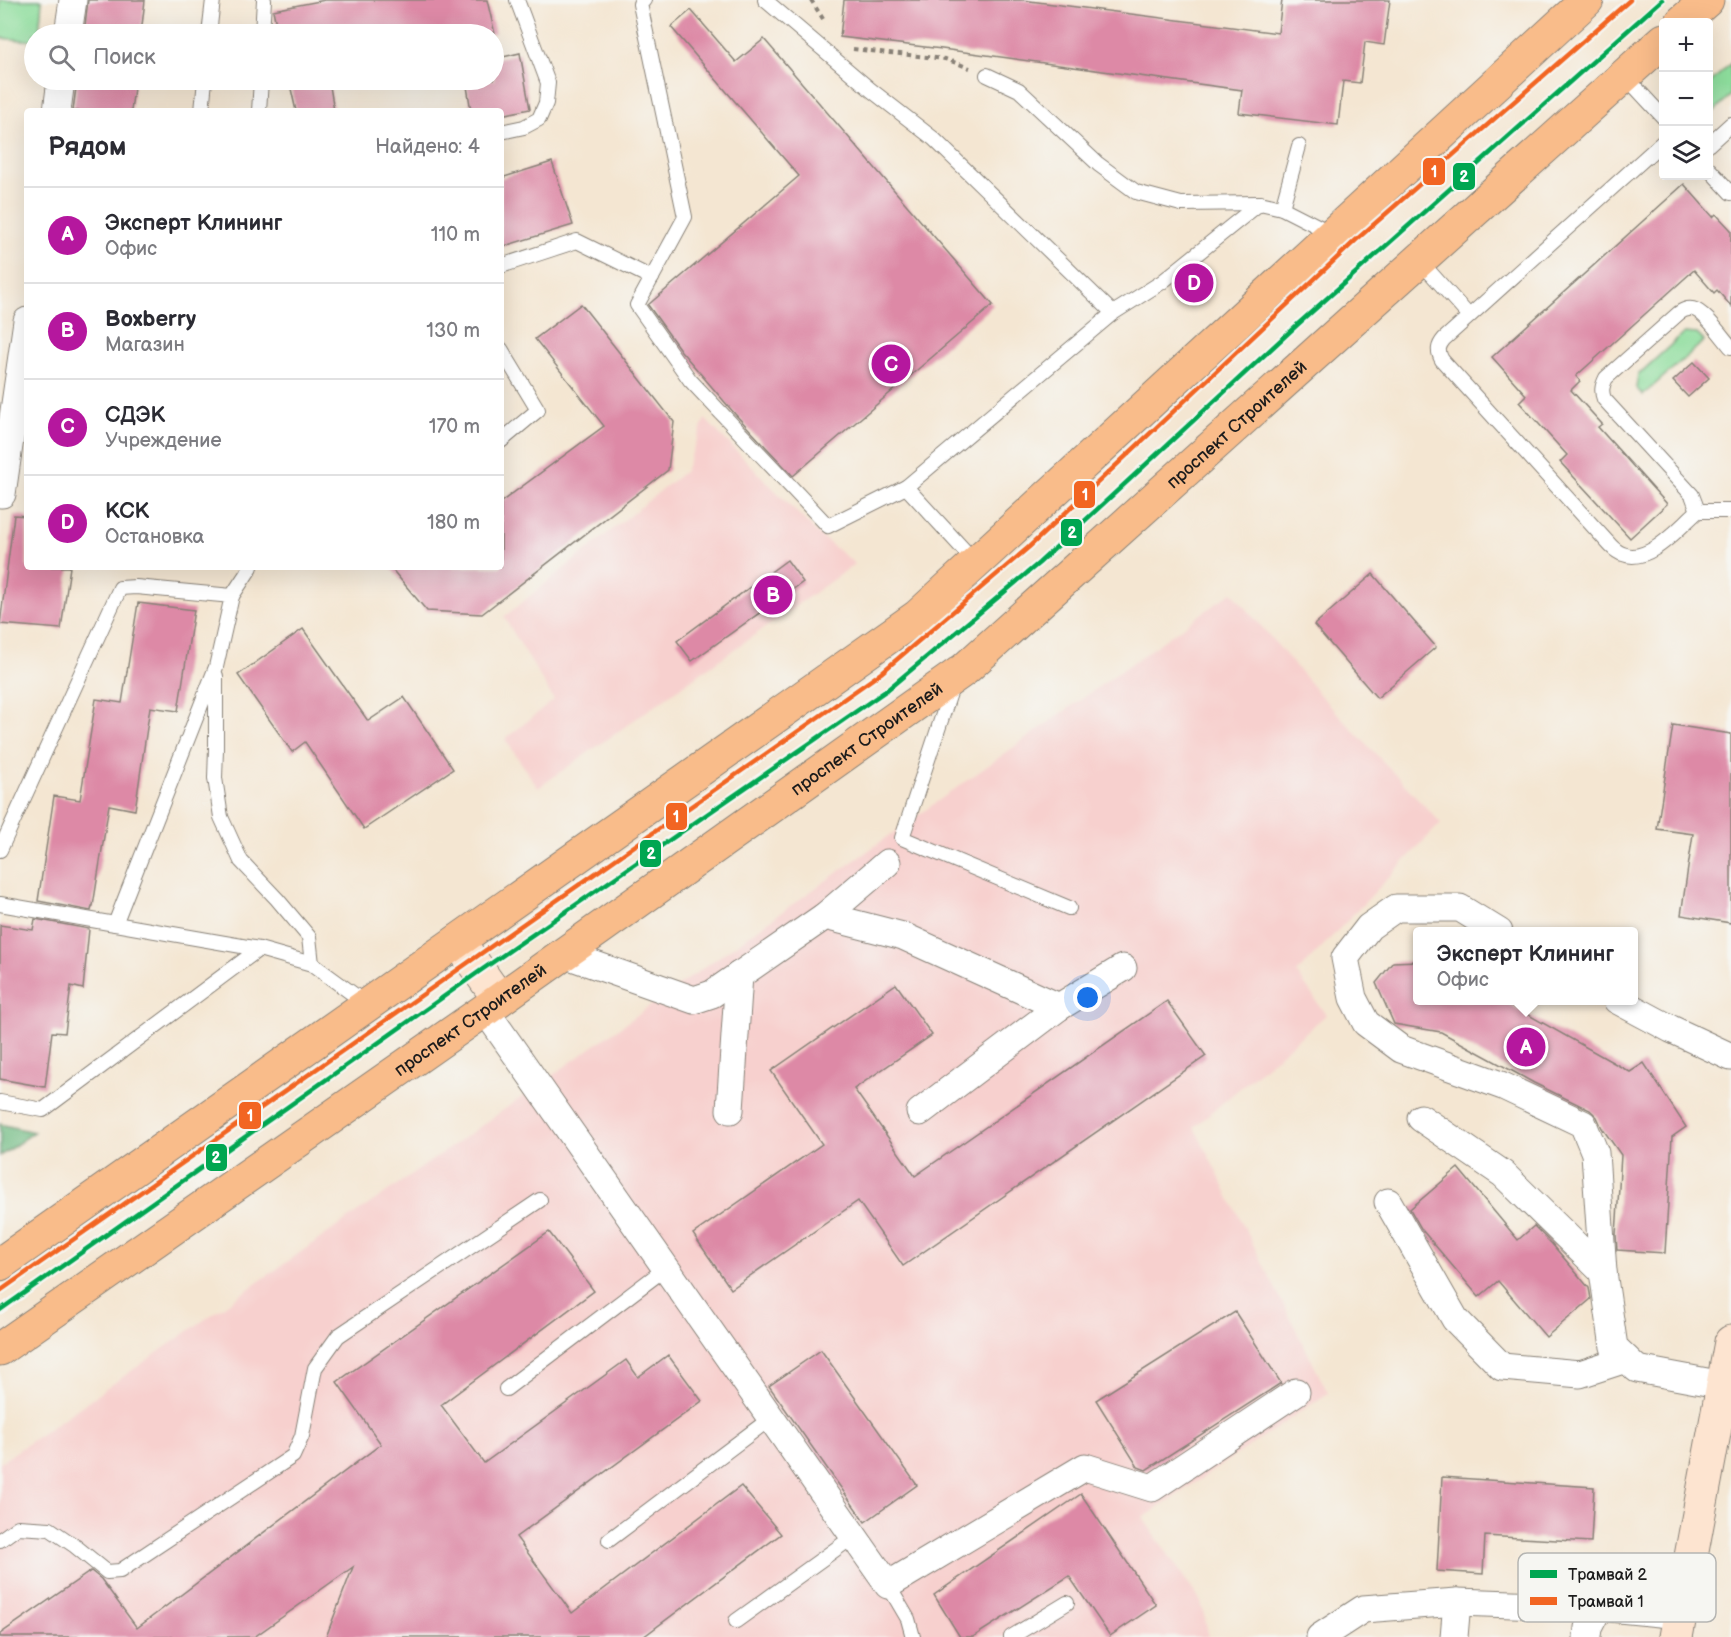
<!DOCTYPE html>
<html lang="ru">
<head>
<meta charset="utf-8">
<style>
  body { margin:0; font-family:"Balsamiq Sans",sans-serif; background:#f7f7f7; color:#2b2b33 }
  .controls { position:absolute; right:18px; top:18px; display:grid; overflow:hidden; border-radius:6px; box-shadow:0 6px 24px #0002 }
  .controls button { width:54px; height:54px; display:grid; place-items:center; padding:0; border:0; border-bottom:2px solid #e1e1e2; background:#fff; color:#2b2b33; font:30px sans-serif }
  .you { position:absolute; left:1088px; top:998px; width:21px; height:21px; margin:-15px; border:4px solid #fff; border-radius:50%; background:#1a73e8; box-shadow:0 0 0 9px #1a73e833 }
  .badge { display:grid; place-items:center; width:39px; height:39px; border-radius:50%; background:#b5179e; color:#fff; font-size:20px; font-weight:700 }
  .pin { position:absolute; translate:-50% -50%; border:3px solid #fff; box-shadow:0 2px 6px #0006 }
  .popup { position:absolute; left:1413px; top:927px; width:225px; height:78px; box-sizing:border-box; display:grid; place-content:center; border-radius:6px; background:#fff; filter:drop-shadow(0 2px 4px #0005); font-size:20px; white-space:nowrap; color:#7c7c81 }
  .popup b { font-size:22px; color:#2b2b33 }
  .popup::after { content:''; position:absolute; left:50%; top:100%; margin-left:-12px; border:12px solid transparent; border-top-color:#fff }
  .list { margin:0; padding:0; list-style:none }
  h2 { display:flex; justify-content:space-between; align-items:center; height:78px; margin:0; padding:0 24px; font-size:26px }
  h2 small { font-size:20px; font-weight:400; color:#7c7c81 }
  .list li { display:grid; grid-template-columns:39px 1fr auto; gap:18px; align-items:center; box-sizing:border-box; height:96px; padding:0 24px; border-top:2px solid #e1e1e2 }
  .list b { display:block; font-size:22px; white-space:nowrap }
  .list p { margin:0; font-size:20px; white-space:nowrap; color:#7c7c81 }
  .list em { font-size:20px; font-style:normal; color:#7c7c81 }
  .icon { flex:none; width:33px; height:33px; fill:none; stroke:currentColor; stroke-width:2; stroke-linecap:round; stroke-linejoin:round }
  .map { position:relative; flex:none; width:1731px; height:1637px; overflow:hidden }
  .search { position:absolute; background:#fff; box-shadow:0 6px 24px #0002; left:24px; top:24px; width:480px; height:66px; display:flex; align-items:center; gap:15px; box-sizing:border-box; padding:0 21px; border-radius:33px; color:#7c7c81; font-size:22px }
  .panel { position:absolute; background:#fff; box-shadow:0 6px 24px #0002; left:24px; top:108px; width:480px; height:462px; border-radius:6px }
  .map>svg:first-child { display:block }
  .built { fill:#f7d0ce }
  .green { fill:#8ddd9c; stroke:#547c5c; stroke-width:1.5 }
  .forest { fill:#72bc84; stroke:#476c50; stroke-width:1.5 }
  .building { fill:#dd89a6 }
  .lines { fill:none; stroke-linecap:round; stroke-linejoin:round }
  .lane-casing { stroke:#888177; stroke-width:16 }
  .street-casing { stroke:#888177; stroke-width:29 }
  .secondary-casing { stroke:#888177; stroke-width:35 }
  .primary-casing { stroke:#888177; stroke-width:35 }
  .path { stroke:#888177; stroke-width:4; stroke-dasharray:4.5 4.5; stroke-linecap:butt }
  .lane { stroke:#fff; stroke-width:14 }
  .street { stroke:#fff; stroke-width:27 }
  .secondary { stroke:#fde4d0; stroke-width:33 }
  .primary { stroke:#f9bc8a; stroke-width:33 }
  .tram-1-casing { stroke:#f6f6f2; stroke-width:9 }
  .tram-2-casing { stroke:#f6f6f2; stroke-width:9 }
  .tram-1 { stroke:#00a651; stroke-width:4.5 }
  .tram-2 { stroke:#f26522; stroke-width:4.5 }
  .labels { text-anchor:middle; stroke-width:4.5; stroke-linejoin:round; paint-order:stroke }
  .street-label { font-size:18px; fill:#1c1c1c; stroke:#f6f6f2 }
  .key { fill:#f6f6f2; stroke:#b5b5b2; stroke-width:1.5 }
  .key-label { font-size:16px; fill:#1c1c1c }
  .line-badge { stroke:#f6f6f2; stroke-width:2 }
  .badge-label { font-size:16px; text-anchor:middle; font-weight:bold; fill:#fff }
</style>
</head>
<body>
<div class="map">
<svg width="1731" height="1637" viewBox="0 0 1731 1637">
  <rect width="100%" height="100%" fill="#f6f6f2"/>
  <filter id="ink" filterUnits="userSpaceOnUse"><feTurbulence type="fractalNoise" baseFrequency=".0167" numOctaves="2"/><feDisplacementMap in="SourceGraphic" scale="12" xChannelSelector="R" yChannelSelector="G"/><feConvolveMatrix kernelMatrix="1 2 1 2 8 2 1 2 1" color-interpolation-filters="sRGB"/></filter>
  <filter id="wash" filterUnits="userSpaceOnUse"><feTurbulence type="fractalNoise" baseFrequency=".008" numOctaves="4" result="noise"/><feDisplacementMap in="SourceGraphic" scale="24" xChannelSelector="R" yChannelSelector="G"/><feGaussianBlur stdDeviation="1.35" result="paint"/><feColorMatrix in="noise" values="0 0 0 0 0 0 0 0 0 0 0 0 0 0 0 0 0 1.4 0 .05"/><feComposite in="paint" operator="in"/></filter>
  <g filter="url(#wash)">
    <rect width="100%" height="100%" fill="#f4e6d2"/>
    <!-- built -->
    <g class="built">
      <path d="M 705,419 L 818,534 L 855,564 L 538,788 L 505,739 L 554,700 L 504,617 L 685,471 Z"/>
      <path d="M 1232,592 L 1321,696 L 1441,823 L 1297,973 L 1326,1015 L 1194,1127 L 1328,1393 L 1143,1518 L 1201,1602 L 1209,1637 L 0,1637 L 0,1463 L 498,1114 Z"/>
    </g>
    <!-- green -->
    <g class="green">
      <path d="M 0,0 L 42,0 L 39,34 L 34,34 L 34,41 L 0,38 Z"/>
      <path d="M 1731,63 L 1731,95 L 1709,116 L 1709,84 Z"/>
      <path d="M 1684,333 L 1697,334 L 1704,341 L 1643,395 L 1636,388 L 1638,375 Z"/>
    </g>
    <!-- forest -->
    <path class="forest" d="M 0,1124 L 34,1132 L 0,1156 Z"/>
    <g id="blocks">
      <!-- building -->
      <g class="building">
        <path d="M 88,0 L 145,0 L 141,34 L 84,34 Z"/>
        <path d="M 325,0 L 487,0 L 495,34 L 278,34 L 273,10 Z"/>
        <path d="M 844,0 L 1022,0 L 1278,33 L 1282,0 L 1390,0 L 1384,45 L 1365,42 L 1360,83 L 1343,81 L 1338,125 L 1239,113 L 1242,90 L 942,49 L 840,37 Z"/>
        <path d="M 691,10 L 736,62 L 764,39 L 993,305 L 793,476 L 735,414 L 681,351 L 648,305 L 799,176 L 671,27 Z"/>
        <path d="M 520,53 L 530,109 L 501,115 L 501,111 L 471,111 L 466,80 L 494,80 L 494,59 Z"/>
        <path d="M 77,80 L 135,80 L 131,111 L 73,111 Z"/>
        <path d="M 289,80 L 329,80 L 334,111 L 296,111 Z"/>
        <path d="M 552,162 L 573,225 L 501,247 L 501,178 Z"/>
        <path d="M 1684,184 L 1713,217 L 1716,214 L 1731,230 L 1731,306 L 1717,290 L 1714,293 L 1694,270 L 1576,376 L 1580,381 L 1571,390 L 1602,424 L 1598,427 L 1667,504 L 1630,538 L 1560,462 L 1567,455 L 1519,402 L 1526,395 L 1492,357 Z"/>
        <path d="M 581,304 L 674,422 L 668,470 L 482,614 L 427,611 L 390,567 L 501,567 L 501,502 L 604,426 L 535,339 Z"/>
        <path d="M 1694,362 L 1709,378 L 1688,397 L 1673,381 Z"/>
        <path d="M 14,515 L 27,516 L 27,567 L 70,567 L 61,629 L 0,624 Z"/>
        <path d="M 787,560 L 803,582 L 692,661 L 677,641 Z"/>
        <path d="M 1373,574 L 1436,647 L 1377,698 L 1314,625 Z"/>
        <path d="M 138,603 L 194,610 L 178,711 L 150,707 L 135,810 L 109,805 L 93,906 L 92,906 L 91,911 L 38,901 L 54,796 L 80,800 L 96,699 L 122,703 Z"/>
        <path d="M 303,629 L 368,721 L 404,697 L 453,769 L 364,829 L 305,742 L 292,752 L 238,675 Z"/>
        <path d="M 1673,725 L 1731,734 L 1731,923 L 1681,915 L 1693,834 L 1657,829 Z"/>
        <path d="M 35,919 L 89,929 L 83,989 L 71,986 L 65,1033 L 52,1032 L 45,1087 L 0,1079 L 0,925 L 33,930 Z"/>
        <path d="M 1418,961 L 1418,1000 L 1502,1000 L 1630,1072 L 1644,1063 L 1686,1127 L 1672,1137 L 1665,1253 L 1617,1250 L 1616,1235 L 1621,1155 L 1602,1128 L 1597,1117 L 1590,1110 L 1534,1083 L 1441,1032 L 1394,1024 L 1376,983 L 1393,962 Z"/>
        <path d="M 896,984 L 932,1035 L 854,1089 L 915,1176 L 1167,1001 L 1206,1056 L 903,1266 L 858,1201 L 731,1289 L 693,1234 L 822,1144 L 771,1071 Z"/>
        <path d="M 1458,1168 L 1518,1240 L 1534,1226 L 1552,1244 L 1589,1288 L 1591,1299 L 1546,1337 L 1498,1281 L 1479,1297 L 1422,1230 L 1410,1209 Z"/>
        <path d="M 549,1232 L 594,1291 L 441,1405 L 484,1463 L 626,1360 L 638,1377 L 668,1355 L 702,1401 L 516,1537 L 572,1613 L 741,1486 L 781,1534 L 643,1637 L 326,1637 L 353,1567 L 254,1637 L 0,1637 L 0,1634 L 91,1571 L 101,1579 L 137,1628 L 381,1444 L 337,1382 Z"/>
        <path d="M 1235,1312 L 1281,1383 L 1146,1470 L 1138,1467 L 1096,1400 Z"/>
        <path d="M 821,1350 L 917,1485 L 865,1522 L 769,1386 Z"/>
        <path d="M 1442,1477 L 1594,1487 L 1591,1542 L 1485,1536 L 1483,1574 L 1437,1571 Z"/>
        <path d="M 1081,1494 L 1156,1605 L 1110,1636 L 1069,1576 L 973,1637 L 960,1637 L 934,1595 Z"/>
      </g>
    </g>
  </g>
  <g filter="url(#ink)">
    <use href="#blocks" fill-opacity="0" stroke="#888177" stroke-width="1.5"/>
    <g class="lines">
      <!-- lane casing -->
      <g class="lane-casing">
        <g id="lane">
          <path d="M 644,0 L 640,4 L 685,217 L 637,305 L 690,380 L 828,526 L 906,487"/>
          <path d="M 765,0 L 871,90 L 934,139 L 1113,313 L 906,487 L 976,563"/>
          <path d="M 209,34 L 213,0"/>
          <path d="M 262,34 L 264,0"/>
          <path d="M 987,75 L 1019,90 L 1098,164 L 1136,192 L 1181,204 L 1260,203 L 1282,208 L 1333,234"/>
          <path d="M 1625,76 L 1664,118"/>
          <path d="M 202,111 L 205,80"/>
          <path d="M 259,111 L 261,80"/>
          <path d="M 501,132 L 524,127 L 539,119 L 546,103 L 548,83 L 517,0"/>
          <path d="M 1664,141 L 1444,339 C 1438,346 1437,351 1442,360 L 1611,546 C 1614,549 1619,553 1623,554 C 1649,565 1680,526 1698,511 L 1731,511"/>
          <path d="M 1708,145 L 1731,124"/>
          <path d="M 1708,168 L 1731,193"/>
          <path d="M 1282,208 L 1299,146"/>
          <path d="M 1419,260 L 1469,316"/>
          <path d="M 501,266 L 577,241 L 652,278"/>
          <path d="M 1113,313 L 1162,282 L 1260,203"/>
          <path d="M 501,349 L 538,410 L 501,441"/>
          <path d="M 1698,511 L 1692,495 L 1604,399 C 1601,391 1602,386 1606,378 L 1679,313 C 1683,310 1688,308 1693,309 C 1704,311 1723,338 1731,347"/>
          <path d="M 232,596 L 251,567"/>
          <path d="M 216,676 L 216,749 L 215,778 L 221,817 L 241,861 L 277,899 L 309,937 L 312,964"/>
          <path d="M 952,687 L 902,838 L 1069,908"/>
          <path d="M 0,850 L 120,588 L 136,587 L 232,596 L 216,667 L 115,924"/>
          <path d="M 0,904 L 259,949 L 312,964 L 368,1005"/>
          <path d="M 0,1102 L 43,1110 L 259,949"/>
          <path d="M 506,1389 L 666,1268"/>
          <path d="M 0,1540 L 18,1527 L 50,1529 L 75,1546 L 107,1572 L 120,1571 L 293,1456 L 302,1436 L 315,1368 L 338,1336 L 540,1200"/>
          <path d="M 609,1540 L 771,1418"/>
          <path d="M 888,1585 L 908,1619 L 913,1637"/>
          <path d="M 736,1621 L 854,1536"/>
          <path d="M 1011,1637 L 1067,1603"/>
        </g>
      </g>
      <!-- street casing -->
      <g class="street-casing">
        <g id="street">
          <path d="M 68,34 L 73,0"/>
          <path d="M 57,111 L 61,80"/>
          <path d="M 0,494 L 2,494 L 27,321"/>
          <path d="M 825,916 L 903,936 L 1059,1007"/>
          <path d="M 1499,932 L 1460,908 L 1396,908 L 1369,927 L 1345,958 L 1353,998 L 1366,1023 L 1401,1049 L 1503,1086 L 1583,1124 L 1595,1153 L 1603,1272 L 1614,1347 L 1637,1369 L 1723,1385"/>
          <path d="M 564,954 L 694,1000 L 712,994 L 825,916 L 887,863"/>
          <path d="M 1617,1000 L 1671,1029 L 1731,1057"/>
          <path d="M 485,1010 L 888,1585 L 1085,1467 L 1152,1488 L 1296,1392"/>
          <path d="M 730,1110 L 739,975"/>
          <path d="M 920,1112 L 1059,1007 L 1123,968"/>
          <path d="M 1421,1118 L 1503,1174 L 1603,1272"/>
          <path d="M 1388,1202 L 1455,1319 L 1502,1367 L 1580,1374 L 1626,1359"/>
          <path d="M 1320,1637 L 1363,1609 L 1457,1602 L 1599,1607 L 1680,1615"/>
          <path d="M 1454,1637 L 1457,1602"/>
          <path d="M 1587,1637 L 1588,1628 L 1599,1607"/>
        </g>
      </g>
      <!-- secondary casing -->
      <g class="secondary-casing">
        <g id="secondary">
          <path d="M 458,941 L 499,999"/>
          <path d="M 1676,1637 L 1731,1342"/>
        </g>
      </g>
      <!-- primary casing -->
      <g class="primary-casing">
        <g id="primary">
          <path d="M 1682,22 L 1707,0"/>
          <path d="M 0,1264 L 918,616 L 1587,0"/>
          <path id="s1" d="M 0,1349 L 485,1010 L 965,669 L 1664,40"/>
        </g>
      </g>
      <!-- path -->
      <g class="path">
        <path d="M 811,0 L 825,22"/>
        <path d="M 853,49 L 945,59 L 970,68"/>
      </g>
      <!-- lane -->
      <use href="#lane" class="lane"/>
      <!-- street -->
      <use href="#street" class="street"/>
      <!-- secondary -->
      <use href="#secondary" class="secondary"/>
      <!-- primary -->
      <use href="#primary" class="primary"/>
      <!-- tram-1 casing -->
      <g class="tram-1-casing">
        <path id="tram-1" d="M 0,1310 L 480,971 L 887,690 L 1039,563 L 1297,325 L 1662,0"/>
      </g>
      <!-- tram-2 casing -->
      <g class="tram-2-casing">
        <path id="tram-2" d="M 0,1291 L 881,673 L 1029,547 L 1356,240 L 1630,0"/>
      </g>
      <!-- tram-1 -->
      <use href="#tram-1" class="tram-1"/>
      <!-- tram-2 -->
      <use href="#tram-2" class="tram-2"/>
    </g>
  </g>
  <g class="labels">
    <!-- street labels -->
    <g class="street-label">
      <text dy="6" stroke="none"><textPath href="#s1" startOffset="1546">проспект Строителей</textPath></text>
      <text dy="6" stroke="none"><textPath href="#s1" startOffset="1060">проспект Строителей</textPath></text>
      <text dy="6" stroke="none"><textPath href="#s1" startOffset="574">проспект Строителей</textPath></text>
    </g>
  </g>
  <!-- legend -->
  <rect x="1518" y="1553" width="198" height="69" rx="9" class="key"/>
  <rect x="1530" y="1570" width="27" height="8" fill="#00a651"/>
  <rect x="1530" y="1597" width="27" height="8" fill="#f26522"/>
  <g class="key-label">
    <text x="1568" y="1580">Трамвай 2</text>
    <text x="1568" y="1607">Трамвай 1</text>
  </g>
  <g class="line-badge">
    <rect x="1422" y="157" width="24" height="29" rx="6" fill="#f26522"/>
    <rect x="1452" y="162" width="24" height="29" rx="6" fill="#00a651"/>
    <rect x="1073" y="480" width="23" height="29" rx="6" fill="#f26522"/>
    <rect x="1060" y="518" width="23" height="29" rx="6" fill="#00a651"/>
    <rect x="665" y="802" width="23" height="29" rx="6" fill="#f26522"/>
    <rect x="639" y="839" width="23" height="29" rx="6" fill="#00a651"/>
    <rect x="238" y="1101" width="24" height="29" rx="6" fill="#f26522"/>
    <rect x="205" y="1143" width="23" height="29" rx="6" fill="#00a651"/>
  </g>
  <g class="badge-label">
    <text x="1434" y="177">1</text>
    <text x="1464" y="182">2</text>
    <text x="1085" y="500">1</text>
    <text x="1072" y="538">2</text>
    <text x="676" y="822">1</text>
    <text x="651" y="859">2</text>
    <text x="250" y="1121">1</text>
    <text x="216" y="1163">2</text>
  </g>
</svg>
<div class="controls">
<button>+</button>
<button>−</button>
<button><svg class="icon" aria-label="layers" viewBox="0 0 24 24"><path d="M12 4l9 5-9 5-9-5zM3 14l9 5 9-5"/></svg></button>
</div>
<div class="you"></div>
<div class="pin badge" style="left:1526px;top:1047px">A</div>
<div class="popup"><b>Эксперт Клининг</b>Офис</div>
<div class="pin badge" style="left:773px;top:595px">B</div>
<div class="pin badge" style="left:891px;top:364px">C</div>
<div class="pin badge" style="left:1194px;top:283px">D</div>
<div class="search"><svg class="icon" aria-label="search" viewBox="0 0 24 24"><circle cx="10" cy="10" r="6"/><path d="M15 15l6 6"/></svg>Поиск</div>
<section class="panel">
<h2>Рядом<small>Найдено: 4</small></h2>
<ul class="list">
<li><span class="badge">A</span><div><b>Эксперт Клининг</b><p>Офис</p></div><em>110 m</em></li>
<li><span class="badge">B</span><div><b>Boxberry</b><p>Магазин</p></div><em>130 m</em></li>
<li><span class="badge">C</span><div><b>СДЭК</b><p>Учреждение</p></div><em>170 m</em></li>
<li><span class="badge">D</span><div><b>КСК</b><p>Остановка</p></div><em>180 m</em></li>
</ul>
</section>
</div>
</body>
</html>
